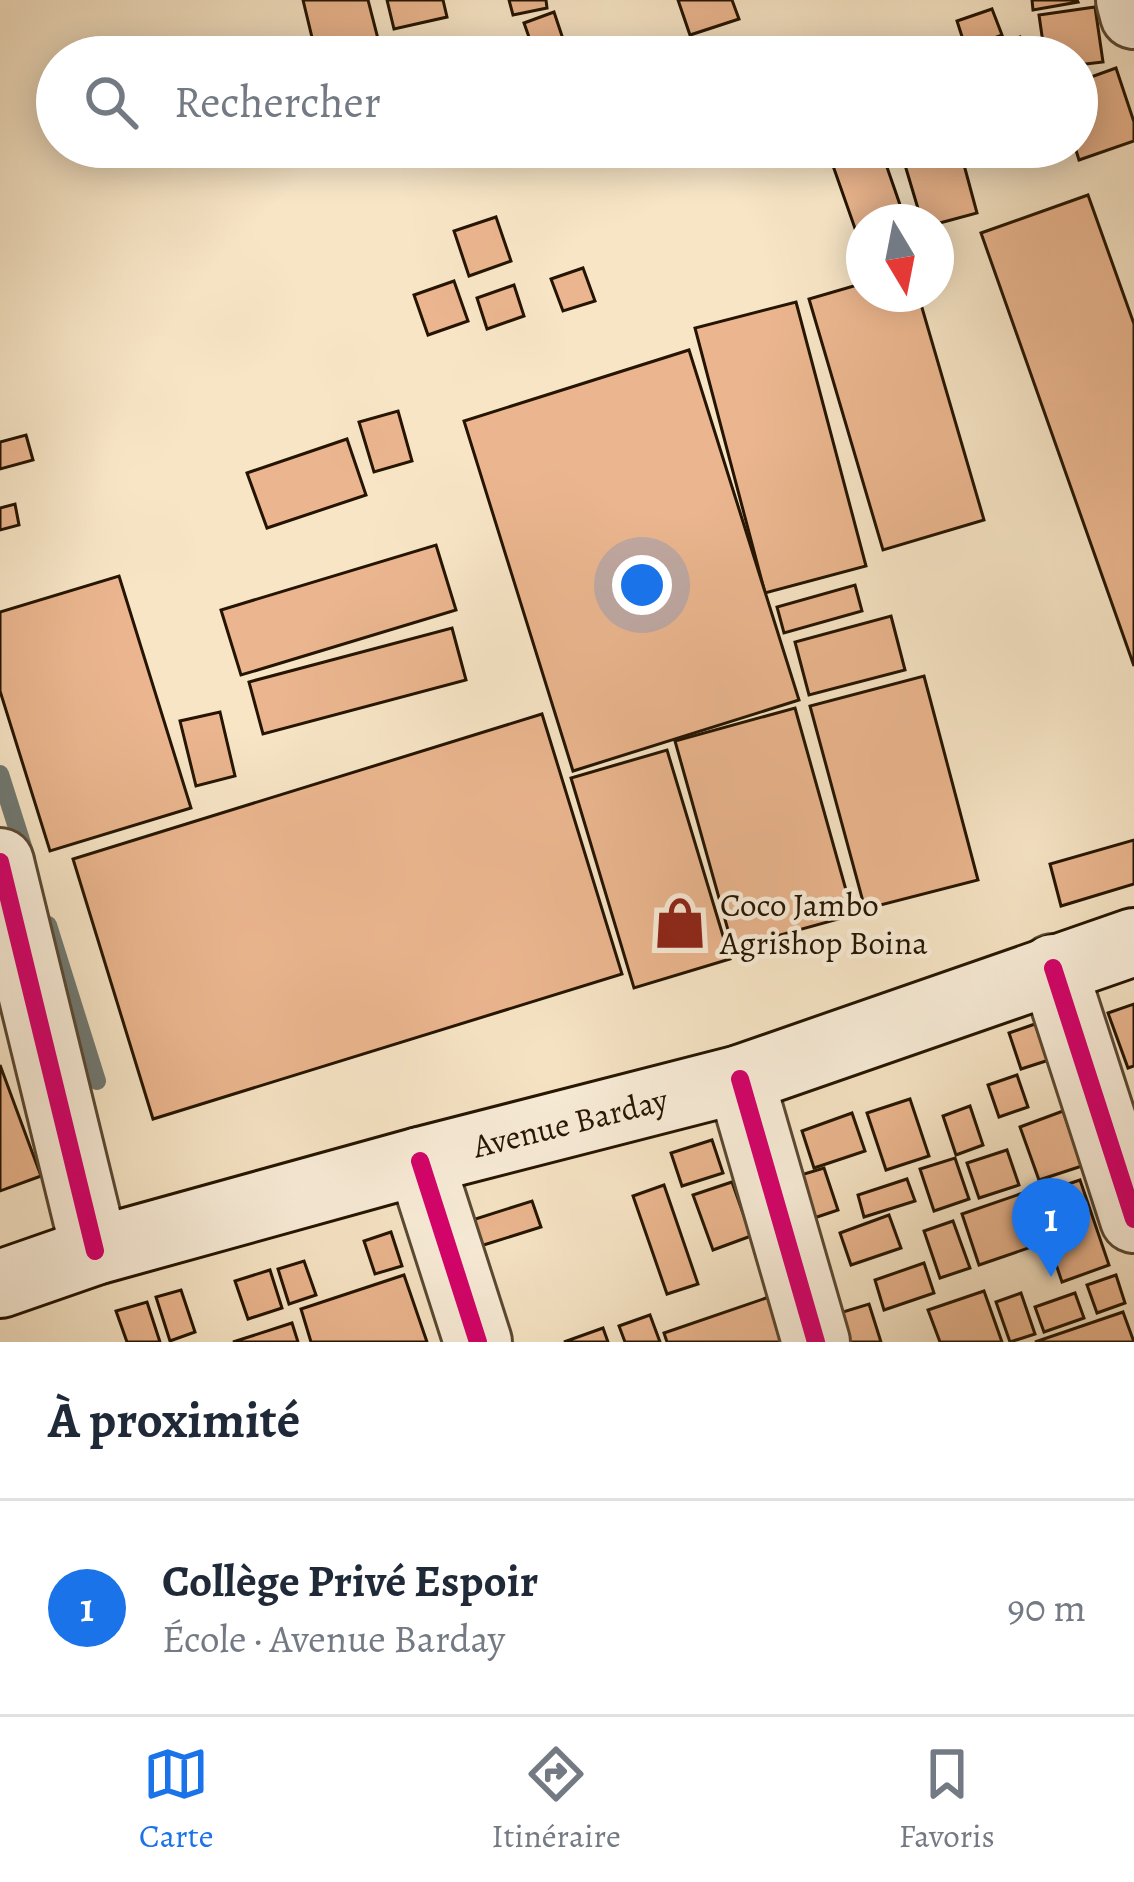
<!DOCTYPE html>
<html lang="fr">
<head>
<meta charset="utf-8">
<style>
  body { margin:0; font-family:Alegreya,serif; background:#f2f2f3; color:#1f2937 }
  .compass { position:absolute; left:846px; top:204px; width:108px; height:108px; border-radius:50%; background:#fff; box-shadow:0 6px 30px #0003; rotate:170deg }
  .you { position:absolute; left:642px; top:585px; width:42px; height:42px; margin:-30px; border:9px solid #fff; border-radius:50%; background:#1a73e8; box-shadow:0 0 0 18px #1a73e833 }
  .badge { display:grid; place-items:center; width:78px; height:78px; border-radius:50%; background:#1a73e8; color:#fff; font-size:39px; font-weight:700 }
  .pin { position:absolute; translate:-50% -99px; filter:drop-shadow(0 3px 6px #0008) }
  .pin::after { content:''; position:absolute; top:63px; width:42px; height:36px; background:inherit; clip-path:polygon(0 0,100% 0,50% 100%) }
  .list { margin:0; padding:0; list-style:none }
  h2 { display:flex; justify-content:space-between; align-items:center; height:156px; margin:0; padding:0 48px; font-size:51px }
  h2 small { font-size:39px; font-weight:400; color:#747a83 }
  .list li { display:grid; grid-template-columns:78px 1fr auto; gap:36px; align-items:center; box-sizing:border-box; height:216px; padding:0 48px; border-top:3px solid #e0e1e3 }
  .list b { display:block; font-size:45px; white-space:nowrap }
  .list p { margin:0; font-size:39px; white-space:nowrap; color:#747a83 }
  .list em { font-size:39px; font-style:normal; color:#747a83 }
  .icon { flex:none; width:66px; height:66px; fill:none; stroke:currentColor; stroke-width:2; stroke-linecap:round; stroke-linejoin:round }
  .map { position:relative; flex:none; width:1134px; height:1342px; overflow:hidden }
  .search { position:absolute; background:#fff; box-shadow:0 6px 30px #0003; left:36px; right:36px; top:36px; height:132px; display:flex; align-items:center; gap:30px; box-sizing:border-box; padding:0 42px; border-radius:66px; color:#747a83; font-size:45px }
  .sheet { height:372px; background:#fff }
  nav { display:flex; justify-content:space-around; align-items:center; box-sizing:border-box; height:168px; border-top:3px solid #e0e1e3; background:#fff; font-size:33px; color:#747a83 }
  nav a { display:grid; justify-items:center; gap:6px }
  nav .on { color:#1a73e8 }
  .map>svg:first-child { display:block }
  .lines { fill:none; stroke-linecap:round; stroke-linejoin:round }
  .stream { stroke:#707973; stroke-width:18 }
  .building { fill:#ebb68f; stroke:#241401; stroke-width:3 }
  .minor-casing { stroke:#594832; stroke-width:72 }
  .secondary-casing { stroke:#241401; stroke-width:72 }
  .minor { stroke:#faeeda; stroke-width:66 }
  .secondary { stroke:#faeeda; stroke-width:66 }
  .cycleway-casing { stroke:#faeeda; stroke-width:26 }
  .cycleway { stroke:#d6006c; stroke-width:18 }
  .labels { text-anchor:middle; stroke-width:9; stroke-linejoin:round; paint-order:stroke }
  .poi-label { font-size:33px; fill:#241401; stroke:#faeeda; text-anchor:start }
  .street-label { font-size:33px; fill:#241401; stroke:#faeeda }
</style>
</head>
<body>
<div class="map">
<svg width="1134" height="1342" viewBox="0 0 1134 1342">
  <rect width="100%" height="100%" fill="#f7e5c6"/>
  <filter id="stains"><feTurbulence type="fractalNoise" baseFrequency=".00167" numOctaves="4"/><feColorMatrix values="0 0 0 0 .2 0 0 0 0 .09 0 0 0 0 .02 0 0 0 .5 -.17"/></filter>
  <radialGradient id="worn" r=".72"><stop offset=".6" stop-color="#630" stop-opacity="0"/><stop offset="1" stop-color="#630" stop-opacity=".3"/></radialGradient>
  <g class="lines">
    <!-- stream -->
    <g class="stream">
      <path d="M 0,774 L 27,859"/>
      <path d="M 48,925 L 97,1081"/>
    </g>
  </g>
  <!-- building -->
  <g class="building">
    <path d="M 303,0 L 368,0 L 378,39 L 316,54 Z"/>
    <path d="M 387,0 L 443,0 L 447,17 L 394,29 Z"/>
    <path d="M 509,0 L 546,0 L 547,8 L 513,15 Z"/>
    <path d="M 678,0 L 732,0 L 739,19 L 690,35 Z"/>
    <path d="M 1032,0 L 1077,0 L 1078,2 L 1033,10 Z"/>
    <path d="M 1095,7 L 1103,62 L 1077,65 L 1077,57 L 1045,57 L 1039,15 Z"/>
    <path d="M 992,9 L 1002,35 L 966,49 L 957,21 Z"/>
    <path d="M 554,12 L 569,57 L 536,57 L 524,23 Z"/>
    <path d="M 1020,37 L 1027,57 L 995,57 L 992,48 Z"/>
    <path d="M 624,44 L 626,57 L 587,57 L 586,53 Z"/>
    <path d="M 1116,68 L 1134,122 L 1134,141 L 1079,160 L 1075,147 L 1077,147 L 1077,82 Z"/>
    <path d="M 874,147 L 880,147 L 906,222 L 864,222 L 864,254 L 832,163 Z"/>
    <path d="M 901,147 L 938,147 L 904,157 Z"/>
    <path d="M 1030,147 L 1062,147 L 1034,158 Z"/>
    <path d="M 960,150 L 977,213 L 936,224 L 936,222 L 922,222 L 905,165 Z"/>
    <path d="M 1088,195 L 1134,324 L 1134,666 L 981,233 Z"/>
    <path d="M 496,217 L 511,261 L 469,276 L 454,231 Z"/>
    <path d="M 583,268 L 595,301 L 563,311 L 551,279 Z"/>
    <path d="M 454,281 L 468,321 L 428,335 L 414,295 Z"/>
    <path d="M 864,283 L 864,294 L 918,294 L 984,520 L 883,550 L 809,299 Z"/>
    <path d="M 514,285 L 524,316 L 487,329 L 477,298 Z"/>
    <path d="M 796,302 L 866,566 L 765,593 L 695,328 Z"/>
    <path d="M 689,350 L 799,700 L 573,771 L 464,421 Z"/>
    <path d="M 398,411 L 412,461 L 374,472 L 359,422 Z"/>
    <path d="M 26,435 L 33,460 L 0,469 L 0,442 Z"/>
    <path d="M 347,439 L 366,495 L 267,528 L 247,473 Z"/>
    <path d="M 15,504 L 19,525 L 0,530 L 0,508 Z"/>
    <path d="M 436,545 L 456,610 L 241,675 L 221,610 Z"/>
    <path d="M 119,576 L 191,808 L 50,851 L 0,691 L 0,612 Z"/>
    <path d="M 855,585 L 862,611 L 784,633 L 777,607 Z"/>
    <path d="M 891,616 L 905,670 L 809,695 L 795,642 Z"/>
    <path d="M 452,628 L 466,680 L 263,734 L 249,682 Z"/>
    <path d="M 924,676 L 978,880 L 865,909 L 810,706 Z"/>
    <path d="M 795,708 L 853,915 L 733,948 L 675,741 Z"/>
    <path d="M 220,712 L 235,776 L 196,786 L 180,721 Z"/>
    <path d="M 542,714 L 622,974 L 153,1119 L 73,859 Z"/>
    <path d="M 667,750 L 730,959 L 634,988 L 571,778 Z"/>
    <path d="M 1134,840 L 1134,884 L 1061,906 L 1050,864 Z"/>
    <path d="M 1134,1004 L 1134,1066 L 1128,1068 L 1108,1013 Z"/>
    <path d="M 1035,1024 L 1049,1060 L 1021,1069 L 1009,1033 Z"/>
    <path d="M 0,1065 L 41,1176 L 0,1191 Z"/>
    <path d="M 1017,1075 L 1028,1107 L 999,1117 L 988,1085 Z"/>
    <path d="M 910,1099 L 929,1156 L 886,1170 L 867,1113 Z"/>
    <path d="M 970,1106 L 983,1145 L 956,1155 L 943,1116 Z"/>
    <path d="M 1063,1111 L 1082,1166 L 1039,1180 L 1020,1127 Z"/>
    <path d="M 852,1113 L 865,1151 L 814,1168 L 802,1131 Z"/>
    <path d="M 712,1140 L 723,1173 L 682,1186 L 671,1153 Z"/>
    <path d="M 1007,1150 L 1019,1185 L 979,1198 L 967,1163 Z"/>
    <path d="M 955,1158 L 969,1199 L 934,1211 L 920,1169 Z"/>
    <path d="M 824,1168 L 838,1210 L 808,1220 L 794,1177 Z"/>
    <path d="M 907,1179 L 915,1201 L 864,1217 L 858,1195 Z"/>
    <path d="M 1080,1180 L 1109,1265 L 1062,1282 L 1033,1196 Z"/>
    <path d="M 732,1182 L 751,1236 L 713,1250 L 693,1195 Z"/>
    <path d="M 664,1185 L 698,1284 L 667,1294 L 633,1196 Z"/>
    <path d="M 1023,1193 L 1040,1244 L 979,1265 L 962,1214 Z"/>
    <path d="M 532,1201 L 541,1227 L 474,1248 L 466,1222 Z"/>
    <path d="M 889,1215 L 901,1248 L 851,1265 L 840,1233 Z"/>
    <path d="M 953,1221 L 970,1268 L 940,1278 L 924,1231 Z"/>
    <path d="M 391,1232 L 402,1266 L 375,1274 L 364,1241 Z"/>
    <path d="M 304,1261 L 316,1295 L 289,1304 L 278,1269 Z"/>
    <path d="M 924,1263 L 934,1293 L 884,1310 L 875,1280 Z"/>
    <path d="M 270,1270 L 282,1308 L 248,1319 L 235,1281 Z"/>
    <path d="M 404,1275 L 427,1342 L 311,1342 L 301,1309 Z"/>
    <path d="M 1116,1275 L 1125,1303 L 1097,1313 L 1087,1285 Z"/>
    <path d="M 181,1290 L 195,1332 L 170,1341 L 156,1297 Z"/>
    <path d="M 984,1291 L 1002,1342 L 940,1342 L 928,1310 Z"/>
    <path d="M 1021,1293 L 1035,1334 L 1010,1342 L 996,1302 Z"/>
    <path d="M 1075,1293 L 1084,1318 L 1044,1332 L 1035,1307 Z"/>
    <path d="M 769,1297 L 785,1342 L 667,1342 L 664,1333 Z"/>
    <path d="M 147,1302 L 160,1342 L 127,1342 L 116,1311 Z"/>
    <path d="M 869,1304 L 881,1342 L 842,1342 L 833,1315 Z"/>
    <path d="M 1123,1312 L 1134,1342 L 1035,1342 Z"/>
    <path d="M 650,1315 L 660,1342 L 625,1342 L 619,1326 Z"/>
    <path d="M 292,1323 L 298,1342 L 233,1342 Z"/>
    <path d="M 603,1328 L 608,1342 L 564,1342 Z"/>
  </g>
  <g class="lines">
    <!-- minor casing -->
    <g class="minor-casing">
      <g id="minor">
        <path d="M 1130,0 L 1134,15"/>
        <path d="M 0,862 L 95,1251"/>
        <path d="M 1053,968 L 1134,1219"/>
        <path d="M 740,1079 L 816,1342"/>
        <path d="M 420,1161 L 478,1342"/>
      </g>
    </g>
    <!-- secondary casing -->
    <g class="secondary-casing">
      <path id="secondary" d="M 0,1284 L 95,1251 L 420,1161 L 740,1079 L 1134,942"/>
    </g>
    <!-- minor -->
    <use href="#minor" class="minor"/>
    <!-- secondary -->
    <use href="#secondary" class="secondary"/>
    <!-- cycleway casing -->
    <g class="cycleway-casing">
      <g id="cycleway">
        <path d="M 0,862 L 95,1251"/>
        <path d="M 1053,968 L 1134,1219"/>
        <path d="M 740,1079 L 816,1342"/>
        <path d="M 420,1161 L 478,1342"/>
      </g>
    </g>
    <!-- cycleway -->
    <use href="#cycleway" class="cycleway"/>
  </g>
  <!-- icons -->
  <defs>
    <g id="shop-bare" transform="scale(4.14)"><path d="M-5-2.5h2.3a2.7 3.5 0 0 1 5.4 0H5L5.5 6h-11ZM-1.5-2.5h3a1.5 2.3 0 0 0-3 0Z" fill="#8f2418" stroke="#faeeda" stroke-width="2.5" paint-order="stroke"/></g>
  </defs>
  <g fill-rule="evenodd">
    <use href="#shop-bare" x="680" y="923"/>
  </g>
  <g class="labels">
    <!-- poi labels -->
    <g class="poi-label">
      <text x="720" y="916">Coco Jambo<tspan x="720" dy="38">Agrishop Boina</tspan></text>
    </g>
    <!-- street labels -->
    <g class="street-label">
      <text transform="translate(570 1122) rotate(-14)" y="12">Avenue Barday</text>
    </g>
  </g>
  <rect width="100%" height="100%" filter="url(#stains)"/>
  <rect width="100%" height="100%" fill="url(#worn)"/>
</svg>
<svg class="compass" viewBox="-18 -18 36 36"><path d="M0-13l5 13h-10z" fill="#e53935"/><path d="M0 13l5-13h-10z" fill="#747a83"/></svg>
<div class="you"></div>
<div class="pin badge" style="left:1051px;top:1277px">1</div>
<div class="search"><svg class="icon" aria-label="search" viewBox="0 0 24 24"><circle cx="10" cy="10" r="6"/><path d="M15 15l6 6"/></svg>Rechercher</div>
</div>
<section class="sheet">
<h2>À proximité<small></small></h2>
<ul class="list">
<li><span class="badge">1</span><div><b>Collège Privé Espoir</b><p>École · Avenue Barday</p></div><em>90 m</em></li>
</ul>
</section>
<nav>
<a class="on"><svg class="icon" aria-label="map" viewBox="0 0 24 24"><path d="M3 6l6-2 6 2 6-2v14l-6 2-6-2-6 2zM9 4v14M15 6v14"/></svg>Carte</a>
<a><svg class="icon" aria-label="directions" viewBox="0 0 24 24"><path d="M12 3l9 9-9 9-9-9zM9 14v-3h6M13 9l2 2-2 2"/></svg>Itinéraire</a>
<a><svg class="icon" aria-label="saved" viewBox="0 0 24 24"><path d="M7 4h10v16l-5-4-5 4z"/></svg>Favoris</a>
</nav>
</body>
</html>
